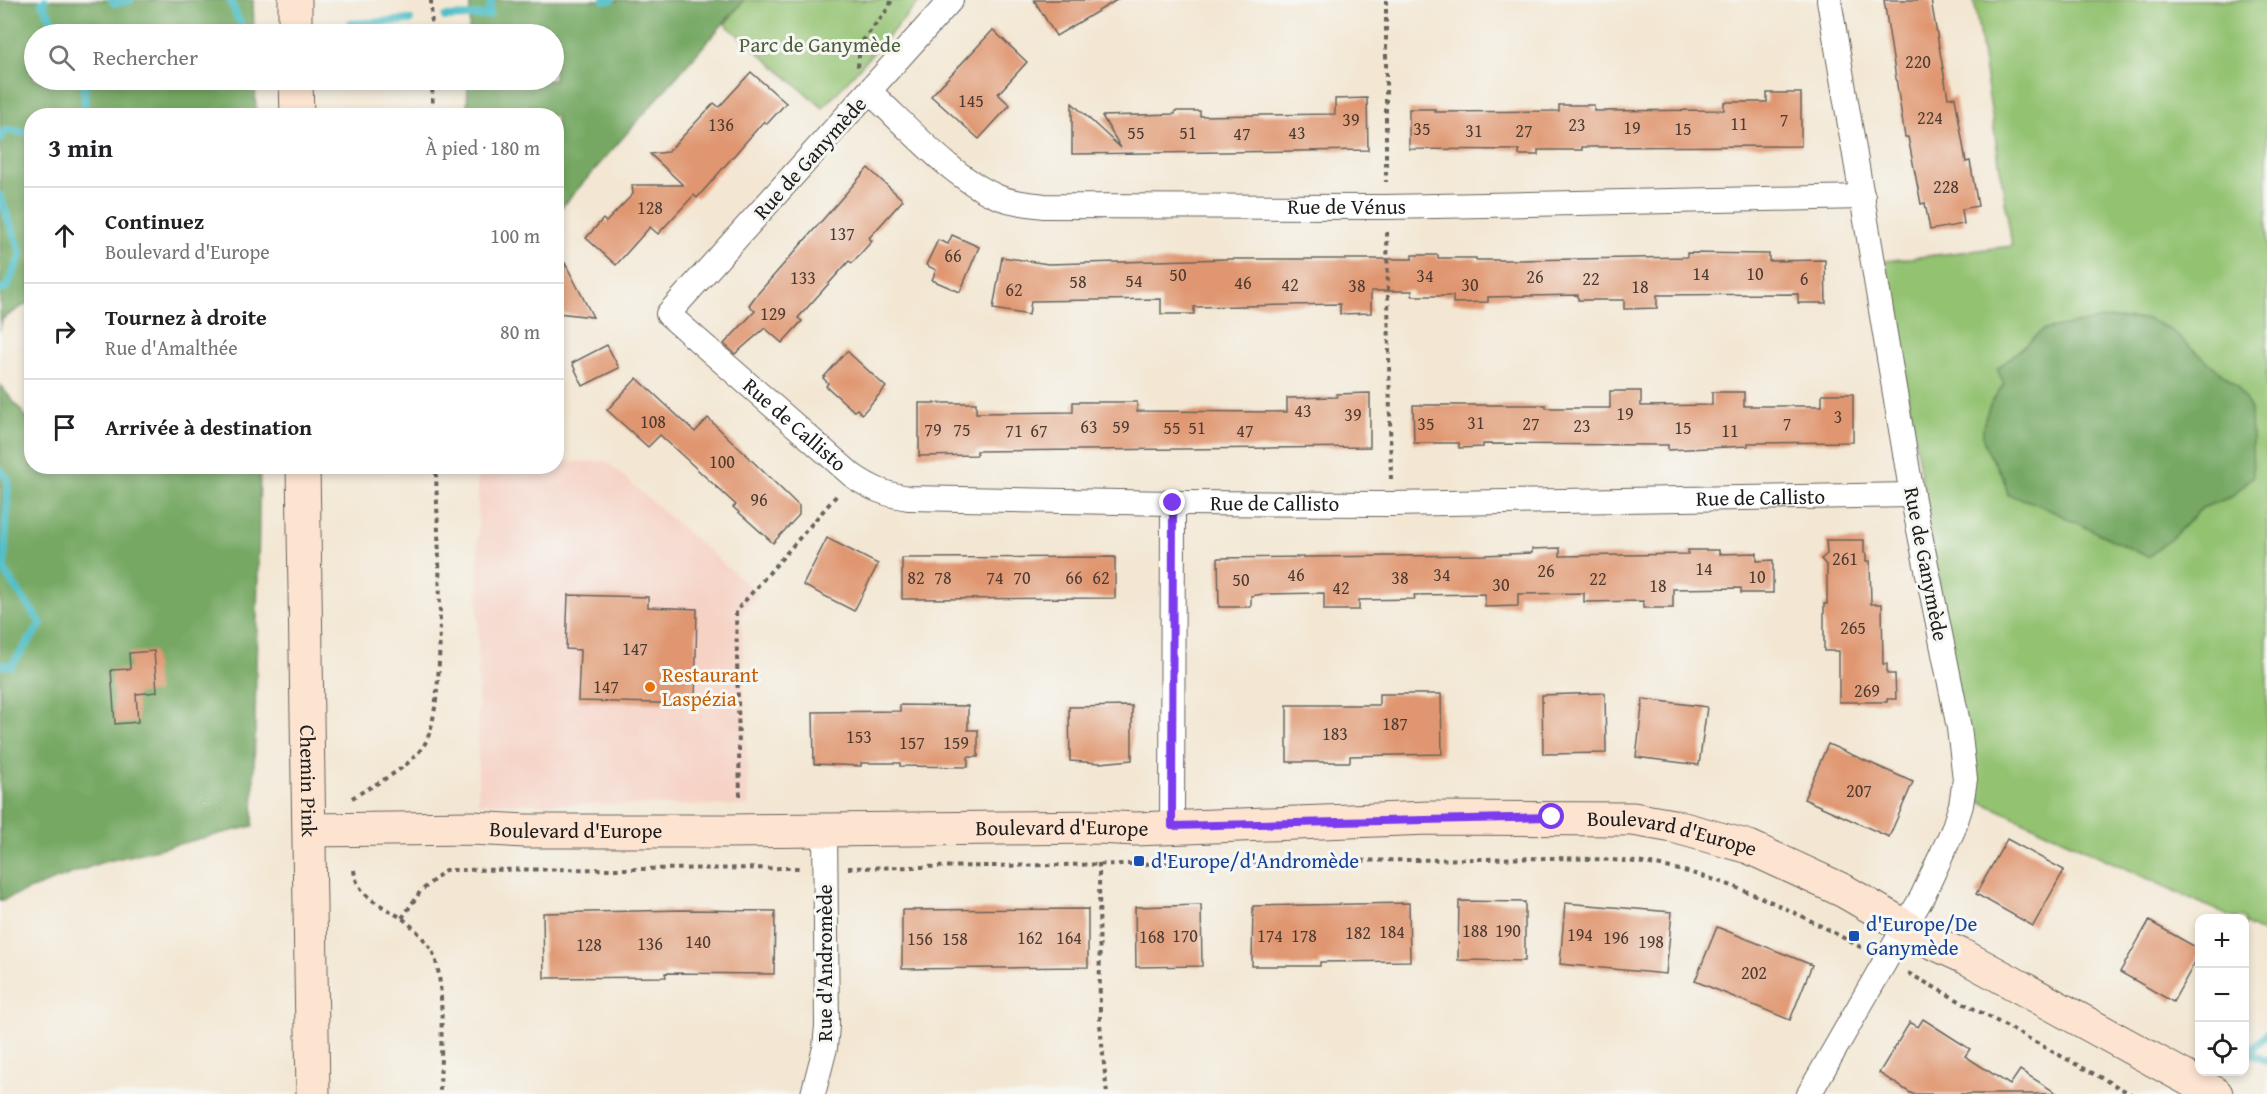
<!DOCTYPE html>
<html lang="fr">
<head>
<meta charset="utf-8">
<style>
  body { margin:0; font-family:"Gentium Book Plus",serif; background:#f2f2f2; color:#202124 }
  .controls { position:absolute; right:18px; bottom:18px; display:grid; overflow:hidden; border-radius:12px; box-shadow:0 3px 9px #0003 }
  .controls button { width:54px; height:54px; display:grid; place-items:center; padding:0; border:0; border-bottom:2px solid #e0e0e0; background:#fff; color:#202124; font:30px sans-serif }
  .stop { position:absolute; width:18px; height:18px; margin:-14px; border:4px solid #7c3aed; border-radius:50%; background:#fff }
  .stop.end { background:#7c3aed; border-color:#fff; box-shadow:0 2px 6px #0008 }
  .list { margin:0; padding:0; list-style:none }
  h2 { display:flex; justify-content:space-between; align-items:center; height:78px; margin:0; padding:0 24px; font-size:26px }
  h2 small { font-size:20px; font-weight:400; color:#757577 }
  .list li { display:grid; grid-template-columns:39px 1fr auto; gap:18px; align-items:center; box-sizing:border-box; height:96px; padding:0 24px; border-top:2px solid #e0e0e0 }
  .list b { display:block; font-size:22px; white-space:nowrap }
  .list p { margin:0; font-size:20px; white-space:nowrap; color:#757577 }
  .list em { font-size:20px; font-style:normal; color:#757577 }
  .icon { flex:none; width:33px; height:33px; fill:none; stroke:currentColor; stroke-width:2; stroke-linecap:round; stroke-linejoin:round }
  .map { position:relative; flex:none; width:2267px; height:1094px; overflow:hidden }
  .search { position:absolute; background:#fff; box-shadow:0 3px 9px #0003; left:24px; top:24px; width:540px; height:66px; display:flex; align-items:center; gap:15px; box-sizing:border-box; padding:0 21px; border-radius:33px; color:#757577; font-size:22px }
  .panel { position:absolute; background:#fff; box-shadow:0 3px 9px #0003; left:24px; top:108px; width:540px; height:366px; border-radius:24px }
  .map>svg:first-child { display:block }
  .built { fill:#f6d2c5 }
  .green { fill:#93c271; stroke:#586f46; stroke-width:1.5 }
  .forest { fill:#76a863; stroke:#496240; stroke-width:1.5 }
  .lines { fill:none; stroke-linecap:round; stroke-linejoin:round }
  .stream { stroke:#51bfc7; stroke-width:8 }
  .building { fill:#e09771 }
  .street-casing { stroke:#67635c; stroke-width:26 }
  .secondary-casing { stroke:#67635c; stroke-width:35 }
  .path { stroke:#67635c; stroke-width:4; stroke-dasharray:4.5 4.5; stroke-linecap:butt }
  .street { stroke:#fff; stroke-width:24 }
  .secondary { stroke:#fde4d1; stroke-width:33 }
  .route { stroke:#7c3aed; stroke-width:8 }
  .food-dot { fill:#e8710a; stroke:#f6f6f2; stroke-width:2 }
  .transit-dot { fill:#1a4fb4; stroke:#f6f6f2; stroke-width:2 }
  .labels { text-anchor:middle; stroke-width:6; stroke-linejoin:round; paint-order:stroke }
  .number-label { font-size:18px; fill:#4d3b31 }
  .park-label { font-size:21px; fill:#4c5e3e; stroke:#f6f6f2 }
  .street-label { font-size:21px; fill:#1c1c1c; stroke:#f6f6f2 }
  .food-label { font-size:21px; fill:#c56008; stroke:#f6f6f2; text-anchor:start }
  .transit-label { font-size:21px; fill:#164399; stroke:#f6f6f2; text-anchor:start }
</style>
</head>
<body>
<div class="map">
<svg width="2267" height="1094" viewBox="0 0 2267 1094">
  <rect width="100%" height="100%" fill="#f6f6f2"/>
  <filter id="ink" filterUnits="userSpaceOnUse"><feTurbulence type="fractalNoise" baseFrequency=".0167" numOctaves="2"/><feDisplacementMap in="SourceGraphic" scale="12" xChannelSelector="R" yChannelSelector="G"/><feConvolveMatrix kernelMatrix="1 2 1 2 8 2 1 2 1" color-interpolation-filters="sRGB"/></filter>
  <filter id="wash" filterUnits="userSpaceOnUse"><feTurbulence type="fractalNoise" baseFrequency=".008" numOctaves="4" result="noise"/><feDisplacementMap in="SourceGraphic" scale="24" xChannelSelector="R" yChannelSelector="G"/><feGaussianBlur stdDeviation="1.35" result="paint"/><feColorMatrix in="noise" values="0 0 0 0 0 0 0 0 0 0 0 0 0 0 0 0 0 1.4 0 .05"/><feComposite in="paint" operator="in"/></filter>
  <g filter="url(#wash)">
    <rect width="100%" height="100%" fill="#f3e7d3"/>
    <!-- built -->
    <path class="built" d="M 606,461 L 758,594 L 741,613 L 749,806 L 478,803 L 478,467 L 556,466 L 557,462 Z"/>
    <!-- green -->
    <g class="green">
      <path d="M 744,0 L 921,0 L 823,108 L 725,24 Z"/>
      <path d="M 1974,0 L 2267,0 L 2267,935 L 2245,924 L 2244,918 L 2233,918 L 1975,799 L 1885,261 L 2012,246 Z"/>
    </g>
    <!-- forest -->
    <g class="forest">
      <path d="M 0,0 L 253,0 L 254,34 L 34,34 L 34,80 L 255,80 L 256,115 L 32,116 L 31,301 L 2,319 L 0,330 Z"/>
      <path d="M 470,0 L 744,0 L 561,208 L 557,208 L 556,116 L 467,115 L 468,80 L 554,80 L 554,34 L 469,34 Z"/>
      <path d="M 2108,318 L 2148,319 L 2169,329 L 2237,386 L 2251,409 L 2253,476 L 2233,496 L 2202,508 L 2172,538 L 2148,557 L 2035,503 L 2008,495 C 2003,471 1996,468 1986,448 C 1976,426 1991,401 2004,384 L 1997,369 L 2043,330 Z"/>
      <path d="M 0,385 L 31,423 L 32,466 L 260,467 L 253,826 L 100,863 L 0,901 Z"/>
    </g>
    <g class="lines">
      <!-- stream -->
      <g class="stream">
        <path d="M 45,0 L 42,3 L 60,34"/>
        <path d="M 112,0 L 115,3 L 130,0"/>
        <path d="M 230,0 L 243,30"/>
        <path d="M 604,0 L 611,0"/>
        <path d="M 445,17 L 489,15 L 491,0"/>
        <path d="M 350,24 L 410,20"/>
        <path d="M 84,80 L 85,116"/>
        <path d="M 0,139 L 5,130 L 32,133"/>
        <path d="M 0,196 L 21,254 L 7,287 L 0,290"/>
        <path d="M 0,470 L 8,480 L 4,571 L 41,624 L 11,666 L 0,665"/>
        <path d="M 2267,1034 L 2249,1052 L 2267,1061"/>
      </g>
    </g>
    <g id="blocks">
      <!-- building -->
      <g class="building">
        <path d="M 1034,0 L 1117,0 L 1056,36 Z"/>
        <path d="M 1884,0 L 1931,0 L 1948,98 L 1955,97 L 1966,162 L 1970,161 L 1978,206 L 1962,209 L 1964,224 L 1930,230 L 1925,203 L 1921,204 L 1908,137 L 1905,137 Z"/>
        <path d="M 993,30 L 1027,62 L 998,94 L 1010,105 L 979,139 L 931,96 Z"/>
        <path d="M 751,72 L 786,103 L 767,124 L 764,121 L 697,198 L 694,195 L 658,234 L 650,227 L 616,265 L 586,238 L 603,219 L 606,222 L 633,194 L 632,185 L 683,185 L 650,154 L 668,152 L 714,103 L 719,107 Z"/>
        <path d="M 1767,93 L 1801,93 L 1801,146 L 1582,147 L 1582,150 L 1538,150 L 1538,155 L 1519,155 L 1519,150 L 1409,149 L 1409,109 L 1435,109 L 1435,112 L 1559,111 L 1559,105 L 1594,105 L 1594,111 L 1724,110 L 1724,102 L 1767,102 Z"/>
        <path d="M 1367,98 L 1368,150 L 1072,154 L 1072,103 L 1121,148 L 1102,116 L 1175,114 L 1175,111 L 1200,111 L 1200,116 L 1335,114 L 1335,99 Z"/>
        <path d="M 868,168 L 903,200 L 869,238 L 872,241 L 852,263 L 849,261 L 798,318 L 802,321 L 782,343 L 765,328 L 735,354 L 724,344 L 755,311 L 749,305 L 754,298 Z"/>
        <path d="M 952,235 L 979,247 L 960,292 L 932,280 L 936,270 L 926,265 L 938,240 L 948,244 Z"/>
        <path d="M 1687,253 L 1769,254 L 1769,261 L 1825,260 L 1826,303 L 1798,303 L 1798,294 L 1657,295 L 1657,308 L 1624,309 L 1624,300 L 1578,300 L 1578,295 L 1488,297 L 1488,302 L 1453,303 L 1453,296 L 1412,296 L 1412,291 L 1371,291 L 1371,313 L 1340,314 L 1340,304 L 1194,307 L 1194,314 L 1161,314 L 1161,299 L 1031,301 L 1029,315 L 993,309 L 1002,257 L 1048,264 L 1228,259 L 1412,259 L 1412,255 L 1438,255 L 1438,258 L 1476,258 L 1476,260 L 1521,260 L 1687,257 Z"/>
        <path d="M 565,263 L 593,317 L 558,313 Z"/>
        <path d="M 607,345 L 619,368 L 583,386 L 572,363 Z"/>
        <path d="M 847,351 L 886,387 L 862,414 L 857,409 L 854,411 L 826,386 L 828,383 L 823,378 Z"/>
        <path d="M 637,378 L 695,432 L 708,418 L 799,506 L 799,515 L 773,543 L 733,507 L 736,505 L 660,435 L 648,447 L 607,410 Z"/>
        <path d="M 1610,391 L 1641,391 L 1641,406 L 1712,405 L 1712,392 L 1744,392 L 1744,406 L 1822,406 L 1822,394 L 1853,394 L 1853,442 L 1748,443 L 1748,446 L 1668,450 L 1668,445 L 1483,444 L 1483,447 L 1459,448 L 1459,443 L 1414,443 L 1413,405 L 1546,405 L 1546,408 L 1610,408 Z"/>
        <path d="M 1370,393 L 1370,447 L 977,451 L 977,455 L 919,456 L 919,403 L 976,403 L 976,413 L 1073,412 L 1073,402 L 1137,402 L 1137,411 L 1287,412 L 1287,398 L 1337,397 L 1336,394 Z"/>
        <path d="M 827,538 L 878,564 L 854,611 L 803,585 Z"/>
        <path d="M 1826,540 L 1864,540 L 1864,553 L 1866,553 L 1866,561 L 1870,561 L 1871,604 L 1882,604 L 1883,664 L 1887,664 L 1887,674 L 1895,674 L 1896,699 L 1887,699 L 1887,702 L 1839,702 L 1839,651 L 1824,651 L 1824,604 L 1827,604 L 1827,566 L 1821,559 L 1827,554 Z"/>
        <path d="M 1560,548 L 1560,556 L 1688,554 L 1688,550 L 1719,550 L 1719,554 L 1757,553 L 1757,561 L 1773,560 L 1773,593 L 1741,593 L 1741,588 L 1673,589 L 1673,608 L 1643,608 L 1643,601 L 1584,602 L 1584,593 L 1518,594 L 1518,606 L 1485,607 L 1485,594 L 1414,595 L 1415,599 L 1359,600 L 1359,610 L 1324,610 L 1324,593 L 1263,594 L 1251,596 L 1251,607 L 1219,607 L 1218,558 L 1483,555 L 1532,553 L 1532,549 Z"/>
        <path d="M 1115,557 L 1115,598 L 902,599 L 902,558 Z"/>
        <path d="M 568,595 L 648,597 L 648,607 L 697,609 L 695,704 L 578,701 L 580,650 L 566,649 Z"/>
        <path d="M 154,651 L 157,692 L 136,694 L 138,722 L 115,724 L 111,670 L 130,669 L 129,653 Z"/>
        <path d="M 1605,693 L 1606,753 L 1543,754 L 1542,695 Z"/>
        <path d="M 1379,694 L 1441,694 L 1442,754 L 1350,756 L 1350,762 L 1287,762 L 1287,705 L 1379,705 Z"/>
        <path d="M 1643,699 L 1707,707 L 1699,765 L 1636,757 Z"/>
        <path d="M 900,705 L 968,706 L 968,730 L 978,730 L 978,757 L 968,757 L 968,767 L 900,766 L 900,763 L 861,763 L 861,766 L 814,764 L 813,712 L 900,711 Z"/>
        <path d="M 1132,706 L 1132,760 L 1100,763 L 1070,761 L 1069,707 Z"/>
        <path d="M 1828,744 L 1913,782 L 1889,837 L 1804,799 Z"/>
        <path d="M 2007,839 L 2064,870 L 2033,926 L 1976,894 Z"/>
        <path d="M 1459,901 L 1525,902 L 1525,961 L 1458,960 Z"/>
        <path d="M 1409,903 L 1410,961 L 1320,962 L 1320,966 L 1252,966 L 1253,906 Z"/>
        <path d="M 1565,903 L 1672,912 L 1666,974 L 1560,964 Z"/>
        <path d="M 1201,905 L 1202,966 L 1136,967 L 1135,907 Z"/>
        <path d="M 1088,909 L 1088,967 L 902,969 L 902,910 Z"/>
        <path d="M 683,910 L 775,911 L 774,974 L 665,973 L 666,977 L 544,978 L 543,913 Z"/>
        <path d="M 2149,921 L 2199,949 L 2199,955 L 2173,1002 L 2120,972 Z"/>
        <path d="M 1717,927 L 1812,965 L 1790,1020 L 1695,981 Z"/>
        <path d="M 1923,1019 L 1970,1049 L 1965,1056 L 2010,1085 L 2020,1070 L 2058,1094 L 1912,1094 L 1879,1073 L 1910,1022 L 1918,1027 Z"/>
      </g>
    </g>
  </g>
  <g filter="url(#ink)">
    <use href="#blocks" fill-opacity="0" stroke="#67635c" stroke-width="1.5"/>
    <g class="lines">
      <!-- street casing -->
      <g class="street-casing">
        <g id="street">
          <path id="s1" d="M 951,0 L 668,314 L 853,476 C 872,489 887,495 909,498 L 1173,503 L 1391,504 L 1912,495"/>
          <path id="s2" d="M 870,92 C 907,126 952,178 998,197 C 1013,203 1029,204 1044,206 L 1386,207 L 1863,197"/>
          <path d="M 1172,827 L 1173,503"/>
          <path d="M 813,1094 L 825,1048 L 827,1026 L 825,830"/>
          <path d="M 1809,1094 L 1922,897 L 1953,830 L 1961,805 L 1965,779 L 1959,728 L 1912,495 L 1829,0"/>
        </g>
      </g>
      <!-- secondary casing -->
      <g class="secondary-casing">
        <g id="secondary">
          <path d="M 295,0 L 295,34"/>
          <path d="M 296,80 L 297,116"/>
          <path id="s3" d="M 303,466 L 313,1094"/>
          <path id="s4" d="M 310,830 L 472,828 L 525,831 L 729,831 L 1099,827 L 1135,829 L 1429,818 L 1633,819 L 1673,826 L 1749,847 L 1844,891 L 1932,942 L 1967,958 L 2216,1094"/>
        </g>
      </g>
      <!-- path -->
      <g class="path">
        <path d="M 431,0 L 432,34"/>
        <path d="M 1386,0 L 1386,182"/>
        <path d="M 858,67 L 860,44 L 890,6 L 891,0"/>
        <path d="M 432,80 L 433,116"/>
        <path d="M 1387,232 L 1391,479"/>
        <path d="M 740,796 L 736,611 L 837,495"/>
        <path d="M 352,798 C 376,783 405,771 422,748 C 451,712 436,521 436,466"/>
        <path d="M 1099,863 L 1100,1024 L 1107,1094"/>
        <path d="M 848,868 L 1552,858 C 1590,859 1629,859 1666,867 C 1736,881 1802,915 1864,949"/>
        <path d="M 354,870 C 357,897 380,904 400,917 C 411,924 426,940 432,951 C 447,980 440,1059 440,1094"/>
        <path d="M 402,918 L 420,892 L 445,870 L 802,868"/>
        <path d="M 1908,973 L 2131,1094"/>
      </g>
      <!-- street -->
      <use href="#street" class="street"/>
      <!-- secondary -->
      <use href="#secondary" class="secondary"/>
    </g>
  </g>
  <g class="lines" filter="url(#ink)">
    <!-- route -->
    <path class="route" d="M 1173,503 L 1172,826 L 1552,817"/>
  </g>
  <!-- markers -->
  <circle class="food-dot" cx="650" cy="687" r="6"/>
  <g class="transit-dot">
    <rect x="1133" y="855" width="12" height="12" rx="3"/>
    <rect x="1848" y="930" width="12" height="12" rx="3"/>
  </g>
  <g class="labels">
    <!-- number labels -->
    <g class="number-label">
      <text x="1918" y="68">220</text>
      <text x="971" y="107">145</text>
      <text x="1930" y="124">224</text>
      <text x="1351" y="126">39</text>
      <text x="1784" y="126">7</text>
      <text x="1739" y="130">11</text>
      <text x="721" y="131">136</text>
      <text x="1577" y="131">23</text>
      <text x="1632" y="134">19</text>
      <text x="1422" y="135">35</text>
      <text x="1683" y="135">15</text>
      <text x="1474" y="137">31</text>
      <text x="1524" y="137">27</text>
      <text x="1136" y="139">55</text>
      <text x="1188" y="139">51</text>
      <text x="1297" y="139">43</text>
      <text x="1242" y="140">47</text>
      <text x="1946" y="193">228</text>
      <text x="650" y="214">128</text>
      <text x="842" y="240">137</text>
      <text x="953" y="262">66</text>
      <text x="1701" y="280">14</text>
      <text x="1755" y="280">10</text>
      <text x="1178" y="281">50</text>
      <text x="1425" y="282">34</text>
      <text x="1535" y="283">26</text>
      <text x="803" y="284">133</text>
      <text x="1591" y="285">22</text>
      <text x="1804" y="285">6</text>
      <text x="1134" y="287">54</text>
      <text x="1078" y="288">58</text>
      <text x="1243" y="289">46</text>
      <text x="1290" y="291">42</text>
      <text x="1470" y="291">30</text>
      <text x="1357" y="292">38</text>
      <text x="1640" y="293">18</text>
      <text x="1014" y="296">62</text>
      <text x="773" y="320">129</text>
      <text x="1303" y="417">43</text>
      <text x="1625" y="420">19</text>
      <text x="1353" y="421">39</text>
      <text x="1838" y="423">3</text>
      <text x="653" y="428">108</text>
      <text x="1476" y="429">31</text>
      <text x="1426" y="430">35</text>
      <text x="1531" y="430">27</text>
      <text x="1787" y="430">7</text>
      <text x="1582" y="432">23</text>
      <text x="1089" y="433">63</text>
      <text x="1121" y="433">59</text>
      <text x="1172" y="434">55</text>
      <text x="1197" y="434">51</text>
      <text x="1683" y="434">15</text>
      <text x="933" y="436">79</text>
      <text x="962" y="436">75</text>
      <text x="1014" y="437">71</text>
      <text x="1039" y="437">67</text>
      <text x="1245" y="437">47</text>
      <text x="1730" y="437">11</text>
      <text x="722" y="468">100</text>
      <text x="759" y="506">96</text>
      <text x="1845" y="565">261</text>
      <text x="1704" y="575">14</text>
      <text x="1546" y="577">26</text>
      <text x="1296" y="581">46</text>
      <text x="1442" y="581">34</text>
      <text x="1757" y="583">10</text>
      <text x="916" y="584">82</text>
      <text x="943" y="584">78</text>
      <text x="995" y="584">74</text>
      <text x="1022" y="584">70</text>
      <text x="1074" y="584">66</text>
      <text x="1101" y="584">62</text>
      <text x="1400" y="584">38</text>
      <text x="1598" y="585">22</text>
      <text x="1241" y="586">50</text>
      <text x="1501" y="591">30</text>
      <text x="1658" y="592">18</text>
      <text x="1341" y="594">42</text>
      <text x="1853" y="634">265</text>
      <text x="635" y="655">147</text>
      <text x="606" y="693">147</text>
      <text x="1867" y="697">269</text>
      <text x="1395" y="730">187</text>
      <text x="1335" y="740">183</text>
      <text x="859" y="743">153</text>
      <text x="912" y="749">157</text>
      <text x="956" y="749">159</text>
      <text x="1859" y="797">207</text>
      <text x="1475" y="937">188</text>
      <text x="1508" y="937">190</text>
      <text x="1392" y="938">184</text>
      <text x="1358" y="939">182</text>
      <text x="1580" y="941">194</text>
      <text x="1185" y="942">170</text>
      <text x="1270" y="942">174</text>
      <text x="1304" y="942">178</text>
      <text x="1152" y="943">168</text>
      <text x="1030" y="944">162</text>
      <text x="1069" y="944">164</text>
      <text x="1616" y="944">196</text>
      <text x="920" y="945">156</text>
      <text x="955" y="945">158</text>
      <text x="698" y="948">140</text>
      <text x="1651" y="948">198</text>
      <text x="650" y="950">136</text>
      <text x="589" y="951">128</text>
      <text x="1754" y="979">202</text>
    </g>
    <!-- park labels -->
    <g class="park-label">
      <text x="820" y="52">Parc de Ganymède</text>
    </g>
    <!-- street labels -->
    <g class="street-label">
      <text transform="translate(810 158) rotate(-48)" y="7">Rue de Ganymède</text>
      <text dy="7" stroke="none"><textPath href="#s2" startOffset="516">Rue de Vénus</textPath></text>
      <text dy="7" stroke="none"><textPath href="#s1" startOffset="591">Rue de Callisto</textPath></text>
      <text dy="7" stroke="none"><textPath href="#s1" startOffset="1581">Rue de Callisto</textPath></text>
      <text dy="7" stroke="none"><textPath href="#s1" startOffset="1095">Rue de Callisto</textPath></text>
      <text transform="translate(1926 564) rotate(79)" y="7">Rue de Ganymède</text>
      <text dy="7" stroke="none"><textPath href="#s3" startOffset="315">Chemin Pink</textPath></text>
      <text dy="7" stroke="none"><textPath href="#s4" startOffset="752">Boulevard d'Europe</textPath></text>
      <text dy="7" stroke="none"><textPath href="#s4" startOffset="266">Boulevard d'Europe</textPath></text>
      <text dy="7" stroke="none"><textPath href="#s4" startOffset="1364">Boulevard d'Europe</textPath></text>
      <text transform="translate(825 963) rotate(-90)" y="7">Rue d'Andromède</text>
    </g>
    <!-- food labels -->
    <g class="food-label">
      <text x="662" y="682">Restaurant<tspan x="662" dy="24">Laspézia</tspan></text>
    </g>
    <!-- transit labels -->
    <g class="transit-label">
      <text x="1151" y="868">d'Europe/d'Andromède</text>
      <text x="1866" y="931">d'Europe/De<tspan x="1866" dy="24">Ganymède</tspan></text>
    </g>
  </g>
</svg>
<div class="controls">
<button>+</button>
<button>−</button>
<button><svg class="icon" aria-label="locate" viewBox="0 0 24 24"><circle cx="12" cy="12" r="6"/><path d="M12 2v4M12 18v4M2 12h4M18 12h4"/></svg></button>
</div>
<div class="stop" style="left:1552px;top:817px"></div>
<div class="stop end" style="left:1173px;top:503px"></div>
<div class="search"><svg class="icon" aria-label="search" viewBox="0 0 24 24"><circle cx="10" cy="10" r="6"/><path d="M15 15l6 6"/></svg>Rechercher</div>
<section class="panel">
<h2>3 min<small>À pied · 180 m</small></h2>
<ul class="list">
<li><svg class="icon" aria-label="ahead" viewBox="0 0 24 24"><path d="M12 20V5M6 11l6-6 6 6"/></svg><div><b>Continuez</b><p>Boulevard d'Europe</p></div><em>100 m</em></li>
<li><svg class="icon" aria-label="right" viewBox="0 0 24 24"><path d="M7 20v-9h11M14 6l5 5-5 5"/></svg><div><b>Tournez à droite</b><p>Rue d'Amalthée</p></div><em>80 m</em></li>
<li><svg class="icon" aria-label="arrive" viewBox="0 0 24 24"><path d="M6 21V4h12l-3 4 3 4H6"/></svg><div><b>Arrivée à destination</b></div></li>
</ul>
</section>
</div>
</body>
</html>
